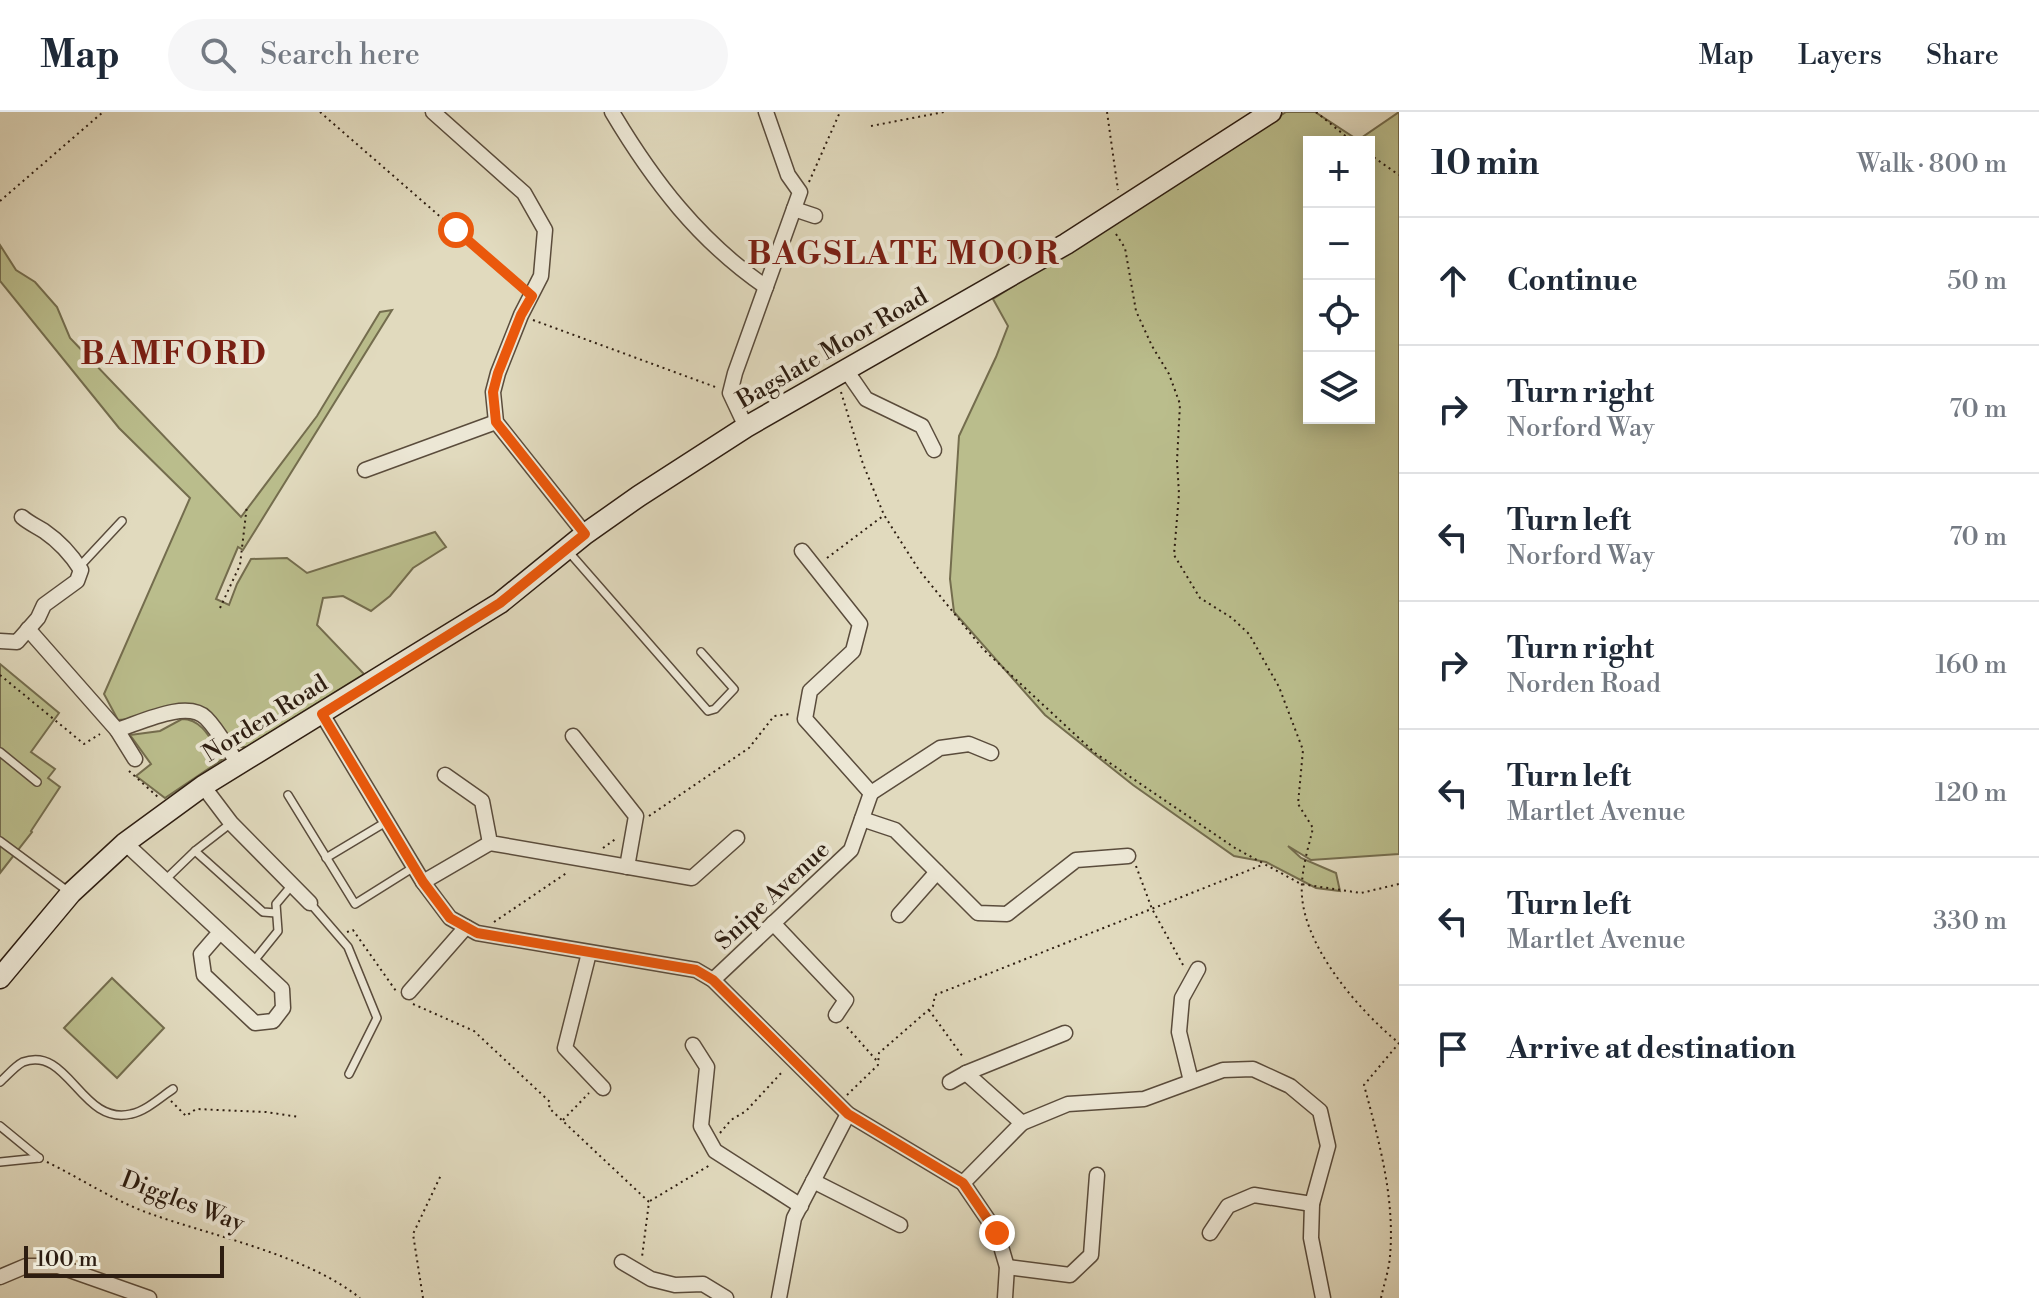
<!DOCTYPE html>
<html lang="en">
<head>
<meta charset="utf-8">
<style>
  body { margin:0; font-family:"Libre Bodoni",serif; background:#f6f6f7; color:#1f2937 }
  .controls { position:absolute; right:24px; top:24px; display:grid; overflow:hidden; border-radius:0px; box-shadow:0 4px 20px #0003 }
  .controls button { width:72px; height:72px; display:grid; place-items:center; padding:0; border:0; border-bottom:2px solid #e0e1e3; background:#fff; color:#1f2937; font:40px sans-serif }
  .scale { position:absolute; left:24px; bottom:20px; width:200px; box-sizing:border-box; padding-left:8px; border:4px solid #2d1d11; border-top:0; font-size:22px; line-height:28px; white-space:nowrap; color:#2d1d11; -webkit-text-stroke:6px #ece7d5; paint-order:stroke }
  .stop { position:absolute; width:24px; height:24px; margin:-18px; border:6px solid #ea580c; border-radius:50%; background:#fff }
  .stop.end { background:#ea580c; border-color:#fff; box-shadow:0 2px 8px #0008 }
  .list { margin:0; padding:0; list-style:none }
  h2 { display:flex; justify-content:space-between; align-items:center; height:104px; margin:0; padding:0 32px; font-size:34px }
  h2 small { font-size:26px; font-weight:400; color:#747a83 }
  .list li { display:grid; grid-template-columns:52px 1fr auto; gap:24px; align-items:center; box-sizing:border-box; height:128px; padding:0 32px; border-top:2px solid #e0e1e3 }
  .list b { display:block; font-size:30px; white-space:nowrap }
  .list p { margin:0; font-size:26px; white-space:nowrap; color:#747a83 }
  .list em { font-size:26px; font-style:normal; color:#747a83 }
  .icon { flex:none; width:44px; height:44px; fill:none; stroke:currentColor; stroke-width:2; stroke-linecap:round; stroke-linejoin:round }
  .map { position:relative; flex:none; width:1399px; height:1186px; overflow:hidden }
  header { display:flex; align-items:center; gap:48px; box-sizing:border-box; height:112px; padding:0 40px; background:#fff; border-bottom:2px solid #e0e1e3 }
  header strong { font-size:38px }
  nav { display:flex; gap:44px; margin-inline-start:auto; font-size:28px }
  .search { width:560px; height:72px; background:#f6f6f7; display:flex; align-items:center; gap:20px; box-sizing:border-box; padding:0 28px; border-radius:44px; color:#747a83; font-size:30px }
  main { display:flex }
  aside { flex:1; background:#fff }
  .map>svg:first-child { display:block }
  .green { fill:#babd8c; stroke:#746d4e; stroke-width:2; fill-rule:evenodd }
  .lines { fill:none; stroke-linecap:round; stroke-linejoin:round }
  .lane-casing { stroke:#5a4c3c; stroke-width:10 }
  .street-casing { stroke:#5a4c3c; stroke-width:17 }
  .secondary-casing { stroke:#2d1d11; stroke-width:23 }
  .path { stroke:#2d1d11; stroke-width:2; stroke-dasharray:2 4; stroke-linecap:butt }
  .lane { stroke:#ece7d5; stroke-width:7 }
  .street { stroke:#ece7d5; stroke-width:14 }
  .secondary { stroke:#ece7d5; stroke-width:20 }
  .route { stroke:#ea580c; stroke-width:10 }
  .labels { text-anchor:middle; stroke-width:8; stroke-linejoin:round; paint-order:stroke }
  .street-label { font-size:24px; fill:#2d1d11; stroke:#ece7d5 }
  .district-label { font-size:32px; font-weight:bold; letter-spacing:2px; fill:#7a1f14; stroke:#ece7d5 }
</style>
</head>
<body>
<header>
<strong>Map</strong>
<div class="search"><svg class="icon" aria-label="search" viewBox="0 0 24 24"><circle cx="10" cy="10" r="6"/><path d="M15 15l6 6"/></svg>Search here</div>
<nav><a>Map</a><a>Layers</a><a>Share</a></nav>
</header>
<main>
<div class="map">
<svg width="1399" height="1186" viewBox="0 0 1399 1186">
  <rect width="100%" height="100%" fill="#e1dabe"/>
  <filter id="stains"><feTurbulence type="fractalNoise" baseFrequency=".0025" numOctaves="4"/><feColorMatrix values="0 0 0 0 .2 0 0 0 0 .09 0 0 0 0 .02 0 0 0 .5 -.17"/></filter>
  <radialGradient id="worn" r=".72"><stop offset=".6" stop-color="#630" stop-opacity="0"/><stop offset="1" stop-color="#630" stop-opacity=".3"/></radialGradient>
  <!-- green -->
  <g class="green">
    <path d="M 1286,0 L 1315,0 L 1358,28 L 1399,0 L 1399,742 L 1311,748 L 1288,734 L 1301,746 L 1336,761 L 1340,779 L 1316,776 L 1266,750 L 1234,744 L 1133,673 L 1045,603 L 954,500 L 950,467 L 959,324 L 996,245 L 1008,214 L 993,187 ZM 1309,30 L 1369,30 L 1369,306 L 1309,306 Z"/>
    <path d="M 0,133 L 16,158 L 35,170 L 57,195 L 70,226 L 241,405 L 317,304 L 380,200 L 392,198 L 243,438 L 238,435 L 216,487 L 229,493 L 237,472 L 251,447 L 287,446 L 307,461 L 435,420 L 446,435 L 413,456 L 390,484 L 371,499 L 343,484 L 323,486 L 317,513 L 364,562 L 247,635 L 235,635 L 208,601 L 118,608 L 104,582 L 190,386 L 119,316 L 0,169 Z"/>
    <path d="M 0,552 L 59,601 L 31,640 L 55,657 L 48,666 L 60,675 L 31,719 L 32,720 L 0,761 Z"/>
    <path d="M 182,607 C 204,607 212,631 223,647 L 165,686 L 136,664 L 151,652 L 130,623 L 160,619 Z"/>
    <path d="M 112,866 L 164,916 L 117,966 L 64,916 Z"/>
  </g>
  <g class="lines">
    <!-- lane casing -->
    <g class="lane-casing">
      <g id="lane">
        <path d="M 568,439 L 708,599 L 715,597 L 734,577 L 701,540"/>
        <path d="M 80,454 L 122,409"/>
        <path d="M 0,640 L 37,670"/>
        <path d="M 288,683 L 355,792 L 414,755"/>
        <path d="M 0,729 L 69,780"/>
        <path d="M 195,739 L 263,800 L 276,801"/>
        <path d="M 326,746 L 386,710"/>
        <path d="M 166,767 L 195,739 L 231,711"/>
        <path d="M 310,791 L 348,835 L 377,906 L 349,962"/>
        <path d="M 253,850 L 278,819 L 276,792 L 292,773"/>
        <path d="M 0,970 C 7,964 15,954 23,950 C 69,933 81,1014 131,1002 C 146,999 161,985 173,977"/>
        <path d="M 0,1014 L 39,1046"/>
        <path d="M 0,1050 L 39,1046"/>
      </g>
    </g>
    <!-- street casing -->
    <g class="street-casing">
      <g id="street">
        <path d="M 433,0 L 524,81 L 545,118 L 541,164 L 521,203 L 498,261 L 493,280 L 496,310 L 585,422"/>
        <path d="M 612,0 C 653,69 699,129 766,175"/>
        <path d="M 794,97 L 815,104"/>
        <path d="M 846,258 L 866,287 L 922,314 L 934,338"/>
        <path d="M 746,315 L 730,281 L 735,261 L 800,80 L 788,63 L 766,0"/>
        <path d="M 365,358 L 496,310"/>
        <path d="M 802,439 L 860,512 L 853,539 L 810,579 L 805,607 L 871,681"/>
        <path d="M 28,517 L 117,618 C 140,611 187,587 206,606 C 219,619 228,638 239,653"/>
        <path d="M 0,529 L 17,530 L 38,506 L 44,493 L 77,469 L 81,458 C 71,442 60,430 44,419 C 36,414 29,411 22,405"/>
        <path d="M 322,602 L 423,770 L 450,806 L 477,821 L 696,858 L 713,868 L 848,1002 L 963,1071 L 997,1121 L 1007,1155 L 1005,1186"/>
        <path d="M 117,618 L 135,647"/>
        <path d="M 573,624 L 636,704 L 627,755"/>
        <path d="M 445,663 L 482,689 L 490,731 L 692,766 L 737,726"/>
        <path d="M 203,674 L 231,711 L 310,791"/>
        <path d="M 871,681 L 940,636 L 969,632 L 991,641"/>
        <path d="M 862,707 L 895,718 L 978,801 L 1007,802 L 1076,748 L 1128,744"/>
        <path d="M 125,731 L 282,877 L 283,896 L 273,909 L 255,911 L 204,863 L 201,842 L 220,820"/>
        <path d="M 423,770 L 490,731"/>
        <path d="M 899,803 L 937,760"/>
        <path d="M 773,811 L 846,888 L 836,903"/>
        <path d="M 589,841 L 565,936 L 603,976"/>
        <path d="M 713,868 L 851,738 L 871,681"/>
        <path d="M 409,880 L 466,815"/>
        <path d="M 693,933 L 707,955 L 701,1014 L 715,1039 L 801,1094"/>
        <path d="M 1191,969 L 1179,920 L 1182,886 L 1198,857"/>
        <path d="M 950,970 L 966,961"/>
        <path d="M 1022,1011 L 966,961 L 1065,921"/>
        <path d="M 813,1069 L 900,1113"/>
        <path d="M 963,1071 L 1022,1011 L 1068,992 L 1144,987 L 1223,958 L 1253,957 L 1290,974 L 1320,999 L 1328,1034 L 1312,1092 L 1311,1126 L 1323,1186"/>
        <path d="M 1210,1121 L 1228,1094 L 1254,1083 L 1312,1092"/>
        <path d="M 622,1150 L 651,1167 L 675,1173 L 703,1172 L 726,1186"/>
        <path d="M 1007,1155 L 1070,1163 L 1091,1143 L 1097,1063"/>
        <path d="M 0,1165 L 26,1154 L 58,1154 L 149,1186"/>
        <path d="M 779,1186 L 794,1106 L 848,1002"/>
      </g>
    </g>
    <!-- secondary casing -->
    <g class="secondary-casing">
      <path id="secondary" d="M 0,866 L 71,781 L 125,731 L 203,674 L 500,491 L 585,422 L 639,384 L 746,315 L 1066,132 L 1271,0"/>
    </g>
    <!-- path -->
    <g class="path">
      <path d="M 320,0 L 521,175"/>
      <path d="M 1107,0 L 1118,78"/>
      <path d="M 1316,0 L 1353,30"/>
      <path d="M 871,14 L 944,0"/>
      <path d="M 1369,42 L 1399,63"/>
      <path d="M 809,70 L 840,0"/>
      <path d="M 0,89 L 103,0"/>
      <path d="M 1116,122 L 1125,136 L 1136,199 L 1152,234 L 1169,262 L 1180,292 L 1177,349 L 1179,382 L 1174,443 L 1200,486 L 1232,506 L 1249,522 L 1279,575 L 1303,638 L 1298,692 L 1313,716 C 1309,733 1303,752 1302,771 C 1297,828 1358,898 1399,931"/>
      <path d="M 533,208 L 718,276"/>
      <path d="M 841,280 L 863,352 L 884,403 L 919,458 L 983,537 L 1095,641 L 1235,736 L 1301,772 L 1361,781 L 1399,772"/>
      <path d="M 827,446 L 883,404"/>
      <path d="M 220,496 L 240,453 L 247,393"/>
      <path d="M 0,563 L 84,632 L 100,622"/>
      <path d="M 129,659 L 159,686"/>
      <path d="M 649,704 L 749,636 L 774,604 L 790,602"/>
      <path d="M 603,736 L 617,726"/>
      <path d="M 1136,754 L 1152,797 L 1183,853"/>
      <path d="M 494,810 L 568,760"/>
      <path d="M 347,820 L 353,818 L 396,879"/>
      <path d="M 413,892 L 474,919 L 550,990 L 549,996 L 649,1090 L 642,1145"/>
      <path d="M 929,898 L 963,945"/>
      <path d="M 847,915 L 877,949"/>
      <path d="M 847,983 L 878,953 L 879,941 L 933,894 L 935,883 L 1262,753"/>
      <path d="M 171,989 L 186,1004 L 196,997 L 266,1000 L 299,1005"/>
      <path d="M 563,1008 L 589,981"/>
      <path d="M 720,1021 L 731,1008 L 746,999 L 783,959"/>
      <path d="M 47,1050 C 82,1067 114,1089 151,1102 C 216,1125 306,1143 360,1186"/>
      <path d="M 650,1089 L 710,1053"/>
      <path d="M 423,1186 L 413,1122 L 441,1063"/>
      <path d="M 1381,1186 C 1384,1172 1389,1158 1390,1144 C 1395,1086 1379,1029 1364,973 L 1399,931"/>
    </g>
    <!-- lane -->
    <use href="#lane" class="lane"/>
    <!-- street -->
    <use href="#street" class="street"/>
    <!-- secondary -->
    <use href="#secondary" class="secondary"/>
  </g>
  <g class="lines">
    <!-- route -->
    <path class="route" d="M 456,118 L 532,184 L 521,203 L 498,261 L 493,280 L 496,310 L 585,422 L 500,491 L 322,602 L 423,770 L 450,806 L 477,821 L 696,858 L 713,868 L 848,1002 L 963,1071 L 997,1121"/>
  </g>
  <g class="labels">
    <!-- street labels -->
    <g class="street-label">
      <text transform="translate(832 236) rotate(-30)" y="8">Bagslate Moor Road</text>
      <text transform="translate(265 606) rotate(-32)" y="8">Norden Road</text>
      <text transform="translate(772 783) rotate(-43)" y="8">Snipe Avenue</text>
      <text transform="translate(183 1089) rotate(21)" y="8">Diggles Way</text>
    </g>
    <!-- district labels -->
    <g class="district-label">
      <text x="904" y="152">BAGSLATE MOOR</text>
      <text x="174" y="252">BAMFORD</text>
    </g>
  </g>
  <rect width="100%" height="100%" filter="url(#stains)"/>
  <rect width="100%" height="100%" fill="url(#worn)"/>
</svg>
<div class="controls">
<button>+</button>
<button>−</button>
<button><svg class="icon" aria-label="locate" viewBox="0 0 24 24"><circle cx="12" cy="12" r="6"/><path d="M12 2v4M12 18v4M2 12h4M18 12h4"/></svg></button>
<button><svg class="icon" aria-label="layers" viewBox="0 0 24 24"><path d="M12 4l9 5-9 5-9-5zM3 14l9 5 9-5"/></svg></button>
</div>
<div class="scale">100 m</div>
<div class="stop" style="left:456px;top:118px"></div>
<div class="stop end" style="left:997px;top:1121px"></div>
</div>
<aside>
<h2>10 min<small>Walk · 800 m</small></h2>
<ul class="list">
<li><svg class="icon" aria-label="ahead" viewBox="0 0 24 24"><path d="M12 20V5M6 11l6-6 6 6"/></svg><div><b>Continue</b></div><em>50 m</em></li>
<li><svg class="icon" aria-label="right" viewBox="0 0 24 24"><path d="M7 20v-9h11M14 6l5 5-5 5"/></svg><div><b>Turn right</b><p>Norford Way</p></div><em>70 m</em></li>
<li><svg class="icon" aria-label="left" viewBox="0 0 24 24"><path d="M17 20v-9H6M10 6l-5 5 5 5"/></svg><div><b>Turn left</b><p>Norford Way</p></div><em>70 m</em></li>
<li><svg class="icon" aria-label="right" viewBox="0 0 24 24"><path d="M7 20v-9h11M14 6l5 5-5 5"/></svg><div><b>Turn right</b><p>Norden Road</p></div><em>160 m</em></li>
<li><svg class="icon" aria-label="left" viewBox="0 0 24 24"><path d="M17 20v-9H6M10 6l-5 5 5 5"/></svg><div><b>Turn left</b><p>Martlet Avenue</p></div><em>120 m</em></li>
<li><svg class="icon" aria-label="left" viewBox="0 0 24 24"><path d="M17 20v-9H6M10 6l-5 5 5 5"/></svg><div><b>Turn left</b><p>Martlet Avenue</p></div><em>330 m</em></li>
<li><svg class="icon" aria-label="arrive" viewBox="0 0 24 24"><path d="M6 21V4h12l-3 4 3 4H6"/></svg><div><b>Arrive at destination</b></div></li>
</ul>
</aside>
</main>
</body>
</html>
